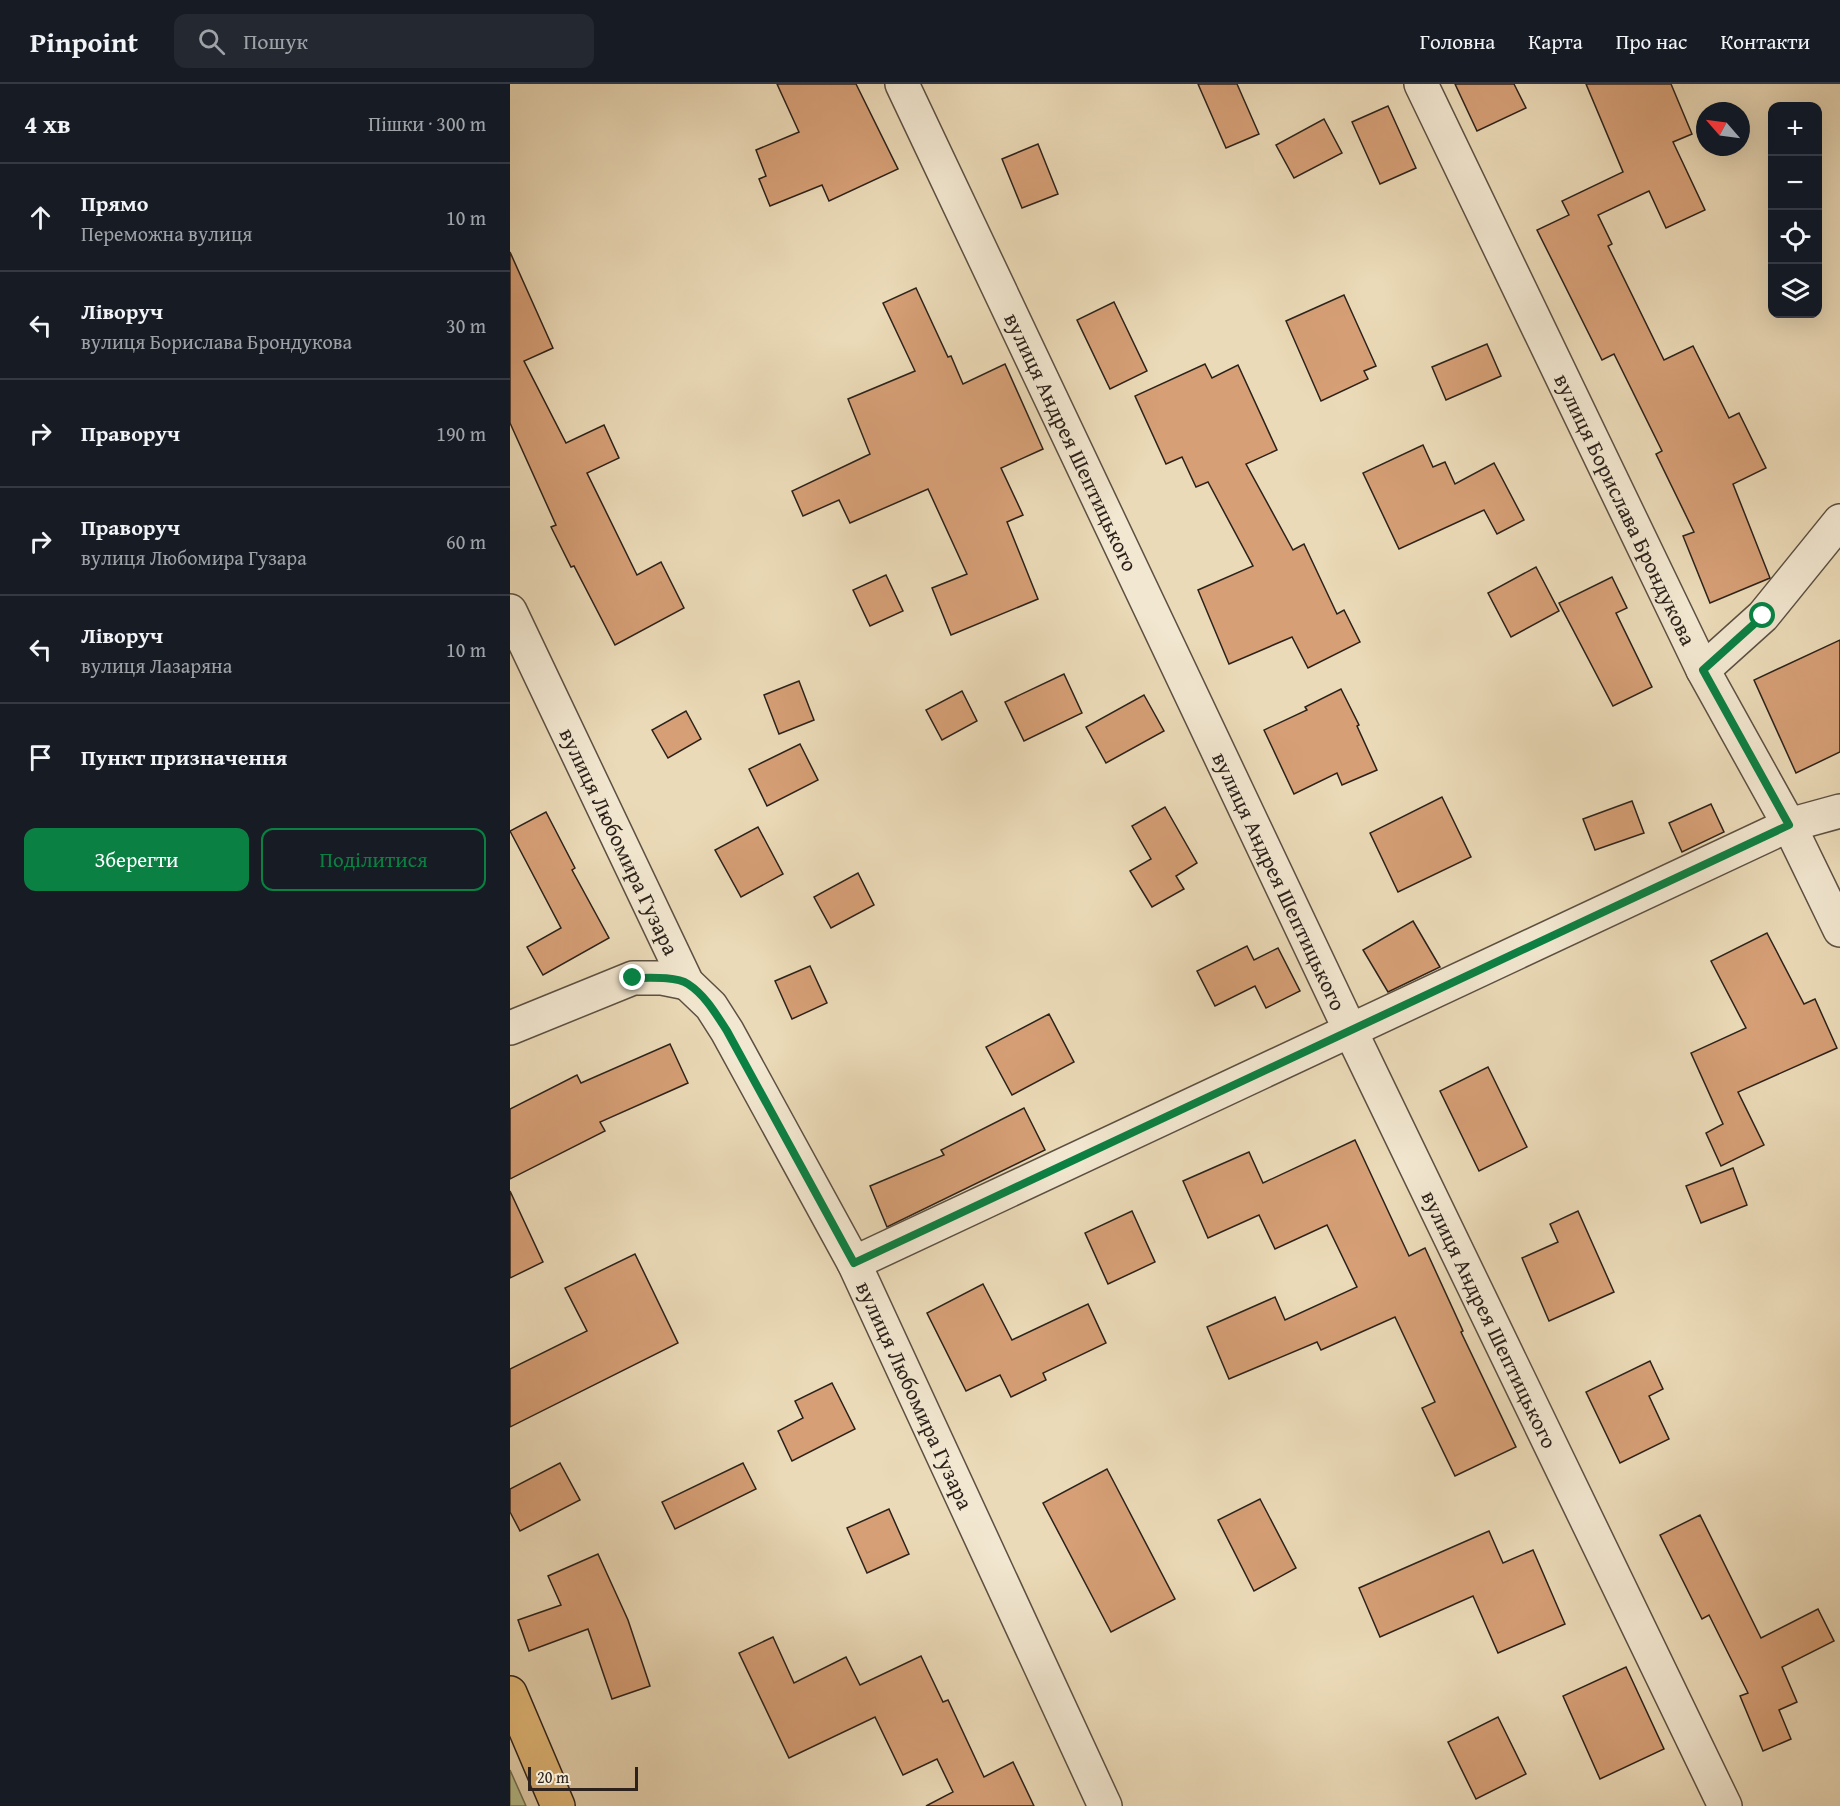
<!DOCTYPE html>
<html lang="uk">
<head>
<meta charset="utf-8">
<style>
  body { margin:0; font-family:"Gentium Book Plus",serif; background:#242831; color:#f1f3f6 }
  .controls { position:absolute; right:18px; top:18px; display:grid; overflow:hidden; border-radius:12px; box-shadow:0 6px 24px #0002 }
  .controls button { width:54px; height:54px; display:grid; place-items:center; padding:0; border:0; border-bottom:2px solid #363941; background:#171b24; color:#f1f3f6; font:30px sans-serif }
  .compass { position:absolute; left:1186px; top:18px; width:54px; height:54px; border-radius:50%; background:#171b24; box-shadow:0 6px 24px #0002; rotate:298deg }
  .scale { position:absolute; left:18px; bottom:15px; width:110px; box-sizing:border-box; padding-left:6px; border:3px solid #2c221b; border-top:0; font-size:16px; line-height:21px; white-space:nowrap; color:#2c221b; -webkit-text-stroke:4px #f2e7d0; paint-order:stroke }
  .stop { position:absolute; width:18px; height:18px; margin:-14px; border:4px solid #0b8043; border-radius:50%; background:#fff }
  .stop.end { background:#0b8043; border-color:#fff; box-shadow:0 2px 6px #0008 }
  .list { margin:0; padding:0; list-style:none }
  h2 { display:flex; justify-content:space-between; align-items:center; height:78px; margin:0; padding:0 24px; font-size:26px }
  h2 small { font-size:20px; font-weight:400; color:#9ea1a6 }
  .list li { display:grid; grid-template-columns:39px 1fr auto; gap:18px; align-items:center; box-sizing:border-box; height:108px; padding:0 24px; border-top:2px solid #363941 }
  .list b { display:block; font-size:22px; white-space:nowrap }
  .list p { margin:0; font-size:20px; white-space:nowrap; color:#9ea1a6 }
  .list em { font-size:20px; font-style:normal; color:#9ea1a6 }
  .actions { display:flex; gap:12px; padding:18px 24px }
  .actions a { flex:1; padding:14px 0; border:2px solid #0b8043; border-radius:12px; text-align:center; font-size:21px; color:#0b8043 }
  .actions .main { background:#0b8043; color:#fff }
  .icon { flex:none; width:33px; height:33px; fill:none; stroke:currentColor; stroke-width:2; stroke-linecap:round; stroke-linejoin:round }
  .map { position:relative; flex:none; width:1330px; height:1722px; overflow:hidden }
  header { display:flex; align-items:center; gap:36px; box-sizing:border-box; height:84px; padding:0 30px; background:#171b24; border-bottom:2px solid #363941 }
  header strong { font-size:28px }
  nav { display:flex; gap:33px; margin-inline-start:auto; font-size:21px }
  .search { width:420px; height:54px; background:#242831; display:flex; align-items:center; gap:15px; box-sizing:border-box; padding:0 21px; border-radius:12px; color:#9ea1a6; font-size:22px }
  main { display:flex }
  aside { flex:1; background:#171b24 }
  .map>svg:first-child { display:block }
  .green { fill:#b7c08e; stroke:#727154; stroke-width:1.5 }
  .building { fill:#d69f76; stroke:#2c221b; stroke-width:1.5 }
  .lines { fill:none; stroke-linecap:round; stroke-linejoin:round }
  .minor-casing { stroke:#5c5042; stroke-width:36 }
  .major-casing { stroke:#2c221b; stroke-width:36 }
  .minor { stroke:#f2e7d0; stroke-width:33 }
  .major { stroke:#e6bd7c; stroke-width:33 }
  .route { stroke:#0b8043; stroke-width:8 }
  .labels { text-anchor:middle; stroke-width:5; stroke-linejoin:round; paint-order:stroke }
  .street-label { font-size:22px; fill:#2c221b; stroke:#f2e7d0 }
</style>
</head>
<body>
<header>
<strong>Pinpoint</strong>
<div class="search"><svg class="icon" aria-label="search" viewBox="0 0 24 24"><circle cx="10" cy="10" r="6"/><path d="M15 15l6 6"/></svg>Пошук</div>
<nav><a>Головна</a><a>Карта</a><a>Про нас</a><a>Контакти</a></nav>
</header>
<main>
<aside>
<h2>4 хв<small>Пішки · 300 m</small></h2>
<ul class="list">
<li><svg class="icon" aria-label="ahead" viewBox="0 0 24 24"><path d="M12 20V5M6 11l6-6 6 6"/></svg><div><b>Прямо</b><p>Переможна вулиця</p></div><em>10 m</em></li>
<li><svg class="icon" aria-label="left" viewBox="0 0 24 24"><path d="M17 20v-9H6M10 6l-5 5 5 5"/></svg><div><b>Ліворуч</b><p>вулиця Борислава Брондукова</p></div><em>30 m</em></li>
<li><svg class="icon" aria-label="right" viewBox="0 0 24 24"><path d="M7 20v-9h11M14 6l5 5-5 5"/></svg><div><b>Праворуч</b></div><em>190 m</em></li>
<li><svg class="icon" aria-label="right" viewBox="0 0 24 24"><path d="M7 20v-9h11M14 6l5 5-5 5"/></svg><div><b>Праворуч</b><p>вулиця Любомира Гузара</p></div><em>60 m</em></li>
<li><svg class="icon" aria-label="left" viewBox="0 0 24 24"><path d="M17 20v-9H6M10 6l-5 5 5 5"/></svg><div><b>Ліворуч</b><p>вулиця Лазаряна</p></div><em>10 m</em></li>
<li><svg class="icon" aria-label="arrive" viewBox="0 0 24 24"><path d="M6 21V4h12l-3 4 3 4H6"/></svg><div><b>Пункт призначення</b></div></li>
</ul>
<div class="actions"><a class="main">Зберегти</a><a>Поділитися</a></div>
</aside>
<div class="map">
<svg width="1330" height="1722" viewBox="0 0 1330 1722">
  <rect width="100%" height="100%" fill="#ebdab7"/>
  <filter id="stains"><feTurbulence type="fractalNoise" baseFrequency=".00333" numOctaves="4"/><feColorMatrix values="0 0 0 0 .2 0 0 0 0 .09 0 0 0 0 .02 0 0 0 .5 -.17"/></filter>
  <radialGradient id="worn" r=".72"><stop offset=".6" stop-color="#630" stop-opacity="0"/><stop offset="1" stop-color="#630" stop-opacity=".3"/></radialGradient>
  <!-- green -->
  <path class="green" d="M 0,1686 L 16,1722 L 0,1722 Z"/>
  <!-- building -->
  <g class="building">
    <path d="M 267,0 L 346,0 L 388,85 L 319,117 L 312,101 L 260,122 L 249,95 L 256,92 L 246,66 L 289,48 Z"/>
    <path d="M 688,0 L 727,0 L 749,50 L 716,64 Z"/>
    <path d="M 945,0 L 1004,0 L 1016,24 L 967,47 Z"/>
    <path d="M 1076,0 L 1161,0 L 1182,50 L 1163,58 L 1195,126 L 1156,144 L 1139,107 L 1088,131 L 1102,160 L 1098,162 L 1154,276 L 1183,262 L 1219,334 L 1229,329 L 1256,384 L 1223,400 L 1260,494 L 1200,519 L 1173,452 L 1184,448 L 1146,370 L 1152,367 L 1104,270 L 1092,276 L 1027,146 L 1059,131 L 1052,117 L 1113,88 Z"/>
    <path d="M 878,22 L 906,84 L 870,100 L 842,38 Z"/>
    <path d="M 814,35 L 832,69 L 784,94 L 766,61 Z"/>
    <path d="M 528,60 L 548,110 L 512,124 L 492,75 Z"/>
    <path d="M 0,168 L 43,264 L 14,277 L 56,359 L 94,341 L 109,374 L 77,389 L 127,491 L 151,478 L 174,524 L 105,561 L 64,482 L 61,483 L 41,443 L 46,441 L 0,339 Z"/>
    <path d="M 406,204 L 438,273 L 441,272 L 453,300 L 495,280 L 533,365 L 491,384 L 513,431 L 497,438 L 528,515 L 441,551 L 422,504 L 457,490 L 418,405 L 340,439 L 329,416 L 293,432 L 282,407 L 360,370 L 338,315 L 405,287 L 373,219 Z"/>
    <path d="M 834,211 L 866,282 L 854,287 L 858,295 L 811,317 L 776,237 Z"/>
    <path d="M 604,218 L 637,287 L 600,305 L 567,236 Z"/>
    <path d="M 977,260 L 991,292 L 936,316 L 922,283 Z"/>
    <path d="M 695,280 L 702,294 L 728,281 L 767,366 L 736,380 L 783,466 L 794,460 L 827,530 L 834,526 L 850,558 L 798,584 L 782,553 L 719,580 L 688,506 L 743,482 L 698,398 L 686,403 L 672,373 L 656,380 L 625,312 Z"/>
    <path d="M 913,361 L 923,383 L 935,378 L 945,400 L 984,379 L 1014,436 L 987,450 L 974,426 L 889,465 L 853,389 Z"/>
    <path d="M 1026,483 L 1049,527 L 1001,553 L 978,509 Z"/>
    <path d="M 376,491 L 393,527 L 360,542 L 343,506 Z"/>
    <path d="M 1102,493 L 1117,524 L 1106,529 L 1142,603 L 1103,622 L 1049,519 Z"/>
    <path d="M 1330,556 L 1330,668 L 1286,689 L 1244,596 Z"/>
    <path d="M 554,590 L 572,629 L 514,657 L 495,618 Z"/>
    <path d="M 289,597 L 304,636 L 269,650 L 254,611 Z"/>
    <path d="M 831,605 L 849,641 L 847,642 L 867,686 L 832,701 L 827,689 L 784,710 L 754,646 L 797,626 L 795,623 Z"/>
    <path d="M 452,607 L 467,637 L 432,656 L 416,626 Z"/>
    <path d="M 634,611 L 654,647 L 596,679 L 576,643 Z"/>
    <path d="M 176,627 L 191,655 L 158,674 L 142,646 Z"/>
    <path d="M 290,660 L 308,696 L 257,722 L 239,685 Z"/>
    <path d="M 932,713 L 961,773 L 888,808 L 860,749 Z"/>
    <path d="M 1122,717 L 1134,749 L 1085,766 L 1073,735 Z"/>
    <path d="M 1201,720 L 1214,748 L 1172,768 L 1159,739 Z"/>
    <path d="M 655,723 L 687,779 L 666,792 L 674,805 L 642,823 L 620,787 L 641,775 L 622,742 Z"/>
    <path d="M 36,728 L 65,784 L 62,786 L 99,854 L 33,891 L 17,863 L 51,844 L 0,747 Z"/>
    <path d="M 248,743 L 273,790 L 231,813 L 205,766 Z"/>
    <path d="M 348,789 L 364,821 L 321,844 L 304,813 Z"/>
    <path d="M 903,837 L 930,883 L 878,908 L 853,866 Z"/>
    <path d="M 1257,849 L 1294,920 L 1305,915 L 1327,964 L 1228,1008 L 1254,1061 L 1211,1082 L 1196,1049 L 1213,1040 L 1181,969 L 1236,944 L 1201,877 Z"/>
    <path d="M 737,862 L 744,876 L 768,864 L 790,907 L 756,924 L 745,902 L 705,922 L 687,887 Z"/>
    <path d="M 300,882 L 317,919 L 282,935 L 265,897 Z"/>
    <path d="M 539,930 L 564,978 L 502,1011 L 476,963 Z"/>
    <path d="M 160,960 L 178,999 L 90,1038 L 95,1047 L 0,1095 L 0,1025 L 67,991 L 71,999 Z"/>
    <path d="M 978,983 L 1017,1063 L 969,1087 L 930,1007 Z"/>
    <path d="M 514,1024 L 535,1066 L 377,1143 L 360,1102 L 434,1071 L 431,1066 Z"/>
    <path d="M 845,1056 L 899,1172 L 915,1164 L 953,1247 L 951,1248 L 1006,1363 L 945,1392 L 912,1324 L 925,1318 L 885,1233 L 811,1266 L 807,1258 L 719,1295 L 697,1243 L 765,1213 L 775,1236 L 847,1203 L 817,1141 L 765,1165 L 749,1131 L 698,1154 L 673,1097 L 739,1068 L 753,1099 Z"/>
    <path d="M 1223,1084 L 1237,1121 L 1191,1139 L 1176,1102 Z"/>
    <path d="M 0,1107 L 33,1178 L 0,1194 Z"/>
    <path d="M 622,1127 L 645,1178 L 598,1200 L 575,1149 Z"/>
    <path d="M 1068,1127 L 1104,1208 L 1039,1237 L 1012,1174 L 1048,1158 L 1040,1140 Z"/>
    <path d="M 125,1170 L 168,1259 L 0,1343 L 0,1285 L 77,1247 L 55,1204 Z"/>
    <path d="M 473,1200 L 502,1256 L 578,1220 L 596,1259 L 533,1289 L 536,1296 L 501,1313 L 490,1291 L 456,1307 L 417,1229 Z"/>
    <path d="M 1140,1277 L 1153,1305 L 1139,1312 L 1159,1355 L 1110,1379 L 1076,1308 Z"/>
    <path d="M 322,1299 L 345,1345 L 282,1377 L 268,1347 L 293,1334 L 285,1317 Z"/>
    <path d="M 50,1379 L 70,1416 L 10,1447 L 0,1428 L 0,1405 Z"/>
    <path d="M 233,1379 L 246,1405 L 165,1445 L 152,1418 Z"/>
    <path d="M 597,1385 L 665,1515 L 601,1548 L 533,1419 Z"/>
    <path d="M 750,1415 L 786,1484 L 744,1507 L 708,1436 Z"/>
    <path d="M 379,1425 L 399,1470 L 357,1489 L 337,1444 Z"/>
    <path d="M 1190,1431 L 1251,1554 L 1308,1525 L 1324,1557 L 1272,1583 L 1287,1618 L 1269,1626 L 1281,1655 L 1253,1667 L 1230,1612 L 1238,1609 L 1199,1531 L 1192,1535 L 1150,1451 Z"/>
    <path d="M 979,1447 L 993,1479 L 1023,1466 L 1055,1540 L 988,1569 L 963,1512 L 870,1553 L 849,1504 Z"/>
    <path d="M 88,1470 L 118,1536 L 140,1602 L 102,1615 L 78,1545 L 19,1567 L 8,1536 L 51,1521 L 38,1492 Z"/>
    <path d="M 263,1553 L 284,1599 L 336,1573 L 350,1601 L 411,1572 L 433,1618 L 438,1616 L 474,1693 L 503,1678 L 524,1722 L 416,1722 L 443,1708 L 427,1675 L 393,1691 L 365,1633 L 279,1674 L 229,1569 Z"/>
    <path d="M 1116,1583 L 1154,1665 L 1090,1695 L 1053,1612 Z"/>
    <path d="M 988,1633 L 1016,1690 L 966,1715 L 938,1658 Z"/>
  </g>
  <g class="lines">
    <!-- minor casing -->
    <g class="minor-casing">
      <g id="minor">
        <path id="s1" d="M 392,0 L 841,948 L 1215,1722"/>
        <path id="s2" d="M 911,0 L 1193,586 L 1279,741 L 1330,846"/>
        <path id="s3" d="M 0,527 L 177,899 L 201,922 L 217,947 L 344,1179 L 595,1722"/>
        <path d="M 1193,586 L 1253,532 L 1330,437"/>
        <path d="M 0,944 L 123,894 L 152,894 L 177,899"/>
        <path d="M 344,1179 L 1279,741 L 1330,727"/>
      </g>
    </g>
    <!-- major casing -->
    <g class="major-casing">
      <path id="major" d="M 0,1609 L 48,1722"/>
    </g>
    <!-- minor -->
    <use href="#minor" class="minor"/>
    <!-- major -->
    <use href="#major" class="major"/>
  </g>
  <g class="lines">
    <!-- route -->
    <path class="route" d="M 123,894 C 138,894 166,892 178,900 C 195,911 206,930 217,947 L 344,1179 L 1279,741 L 1193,586 L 1253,532"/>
  </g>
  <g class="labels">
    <!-- street labels -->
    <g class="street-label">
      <text dy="8" stroke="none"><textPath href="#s1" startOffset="396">вулиця Андрея Шептицького</textPath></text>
      <text dy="8" stroke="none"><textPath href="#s2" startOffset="472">вулиця Борислава Брондукова</textPath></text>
      <text dy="8" stroke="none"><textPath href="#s3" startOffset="255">вулиця Любомира Гузара</textPath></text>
      <text dy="8" stroke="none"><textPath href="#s1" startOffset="882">вулиця Андрея Шептицького</textPath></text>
      <text dy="8" stroke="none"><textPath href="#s1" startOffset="1368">вулиця Андрея Шептицького</textPath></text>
      <text dy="8" stroke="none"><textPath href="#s3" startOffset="885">вулиця Любомира Гузара</textPath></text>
    </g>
  </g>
  <rect width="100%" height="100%" filter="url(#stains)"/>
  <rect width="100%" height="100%" fill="url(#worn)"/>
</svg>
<div class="controls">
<button>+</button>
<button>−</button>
<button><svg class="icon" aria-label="locate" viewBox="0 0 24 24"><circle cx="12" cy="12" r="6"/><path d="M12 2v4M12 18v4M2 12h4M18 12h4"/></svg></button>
<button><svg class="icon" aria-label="layers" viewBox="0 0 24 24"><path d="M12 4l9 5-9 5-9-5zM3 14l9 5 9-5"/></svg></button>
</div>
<svg class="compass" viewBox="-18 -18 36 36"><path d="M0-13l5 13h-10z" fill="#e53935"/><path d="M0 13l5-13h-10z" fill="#9ea1a6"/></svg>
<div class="scale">20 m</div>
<div class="stop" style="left:1253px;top:532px"></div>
<div class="stop end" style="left:123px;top:894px"></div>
</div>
</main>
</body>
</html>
